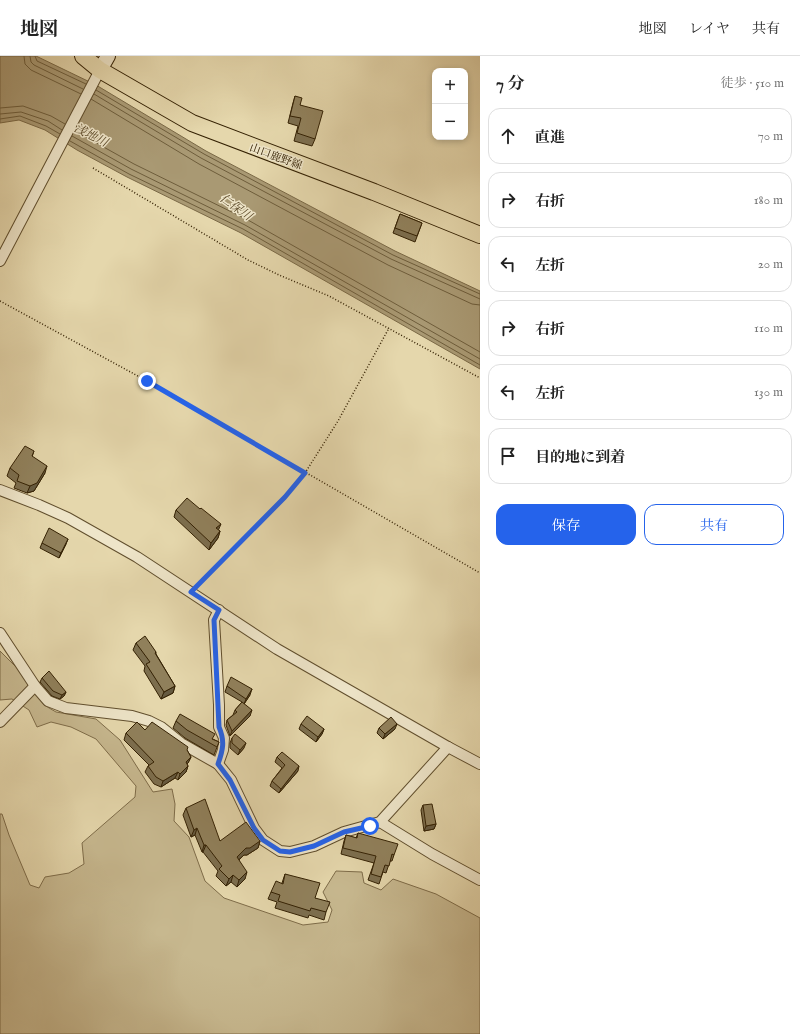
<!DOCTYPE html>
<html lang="ja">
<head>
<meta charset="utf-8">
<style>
  body { margin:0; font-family:"IM FELL English","Noto Serif JP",serif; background:#f6f6f6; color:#222 }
  .controls { position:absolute; right:12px; top:12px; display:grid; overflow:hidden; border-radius:8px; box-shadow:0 2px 6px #0003 }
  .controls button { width:36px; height:36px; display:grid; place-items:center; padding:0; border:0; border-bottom:1px solid #e0e0e0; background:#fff; color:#222; font:20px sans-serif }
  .stop { position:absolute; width:12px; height:12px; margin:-9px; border:3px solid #2563eb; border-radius:50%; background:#fff }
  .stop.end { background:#2563eb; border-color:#fff; box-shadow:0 1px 4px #0008 }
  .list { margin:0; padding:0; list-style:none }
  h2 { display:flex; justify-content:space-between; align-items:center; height:52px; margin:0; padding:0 16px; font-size:17px }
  h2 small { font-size:13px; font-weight:400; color:#767676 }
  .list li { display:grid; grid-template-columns:26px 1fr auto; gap:12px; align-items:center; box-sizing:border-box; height:56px; margin:0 8px 8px; padding:0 8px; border:1px solid #e0e0e0; border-radius:12px }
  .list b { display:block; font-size:15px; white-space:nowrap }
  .list em { font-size:13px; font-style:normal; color:#767676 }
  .actions { display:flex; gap:8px; padding:12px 16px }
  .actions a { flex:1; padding:9px 0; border:1px solid #2563eb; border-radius:12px; text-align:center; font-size:14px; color:#2563eb }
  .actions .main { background:#2563eb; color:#fff }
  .icon { flex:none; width:22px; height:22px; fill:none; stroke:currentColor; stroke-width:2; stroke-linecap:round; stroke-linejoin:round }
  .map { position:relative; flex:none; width:480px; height:978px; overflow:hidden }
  header { display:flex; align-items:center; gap:24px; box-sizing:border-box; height:56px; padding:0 20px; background:#fff; border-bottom:1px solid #e0e0e0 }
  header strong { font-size:19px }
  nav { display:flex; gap:22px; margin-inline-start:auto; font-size:14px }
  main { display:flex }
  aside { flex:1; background:#fff }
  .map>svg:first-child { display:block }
  .green { fill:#c7b88f; stroke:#7e6c49 }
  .water { fill:#a99973; stroke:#7a6946 }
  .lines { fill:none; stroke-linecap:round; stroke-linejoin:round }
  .shore { stroke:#6e5d3b; stroke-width:1 }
  .street-casing { stroke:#604e2d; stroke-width:12 }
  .secondary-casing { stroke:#342103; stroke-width:16 }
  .primary-casing { stroke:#342103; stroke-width:18 }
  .path { stroke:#342103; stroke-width:1.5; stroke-dasharray:1 2; stroke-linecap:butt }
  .street { stroke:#eee5c9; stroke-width:10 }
  .secondary { stroke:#eee5c9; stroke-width:14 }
  .primary { stroke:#e5d7ac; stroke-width:16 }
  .wall { fill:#7c6e4e; stroke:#342103 }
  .shaded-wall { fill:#655a40; stroke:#342103 }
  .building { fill:#90805b; stroke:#342103 }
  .route { stroke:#2563eb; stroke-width:5 }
  .labels { text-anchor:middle; stroke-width:3; stroke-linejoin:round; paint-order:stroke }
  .street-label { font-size:11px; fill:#342103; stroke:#eee5c9 }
  .water-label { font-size:12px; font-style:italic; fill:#5d4b2a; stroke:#eee5c9 }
</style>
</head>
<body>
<header>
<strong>地図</strong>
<nav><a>地図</a><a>レイヤ</a><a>共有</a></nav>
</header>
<main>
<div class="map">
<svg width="480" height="978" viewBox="0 0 480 978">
  <rect width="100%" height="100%" fill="#e5d7ac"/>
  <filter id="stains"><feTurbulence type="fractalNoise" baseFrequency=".005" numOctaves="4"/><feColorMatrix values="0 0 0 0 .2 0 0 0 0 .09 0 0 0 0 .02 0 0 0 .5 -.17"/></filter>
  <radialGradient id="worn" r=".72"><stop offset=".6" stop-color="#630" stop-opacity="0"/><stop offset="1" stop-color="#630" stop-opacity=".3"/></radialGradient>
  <!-- green -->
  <path class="green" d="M 0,595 L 17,612 L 44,649 L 56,656 L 96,663 L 120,684 L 153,736 L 172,733 L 175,748 L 174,765 L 189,781 L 205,825 L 224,842 L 303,869 L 328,866 L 332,854 L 323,836 L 336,815 L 362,816 L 364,827 L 381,834 L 393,823 L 436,838 L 480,862 L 480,978 L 0,978 L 0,758 L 2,758 L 9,779 L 30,829 L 39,832 L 45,821 L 69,817 L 84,808 L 82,787 L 135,741 L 136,730 L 96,683 L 71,671 L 51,666 L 37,671 L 29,654 L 12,643 L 0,644 Z"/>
  <!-- water -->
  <path class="water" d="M 0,0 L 36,0 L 96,29 L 206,95 L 395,195 L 480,235 L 480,313 L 241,177 L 127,121 L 77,94 L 45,74 L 19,64 L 0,67 Z"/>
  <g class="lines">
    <!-- shore -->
    <g class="shore">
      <path d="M 24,0 L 25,8 L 31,14 L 81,38"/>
      <path d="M 30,0 L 31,6 L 34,9 L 83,33"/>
      <path d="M 35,0 L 37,5 L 86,28"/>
      <path d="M 96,34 L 204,98 L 393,199 L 480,238"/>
      <path d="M 94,38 L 201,102 L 391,203 L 480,243"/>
      <path d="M 91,43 L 199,108 L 388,209 L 472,248 L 480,249"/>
      <path d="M 0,52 L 23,50 L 51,60 L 65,68"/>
      <path d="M 0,58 L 21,56 L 48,65 L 62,74"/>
      <path d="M 0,63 L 20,60 L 46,70 L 60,78"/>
      <path d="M 75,75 L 134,108 L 248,164 L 480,296"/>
      <path d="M 72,80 L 131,113 L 245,169 L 480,303"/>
      <path d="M 70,85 L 129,118 L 243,173 L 480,309"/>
    </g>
    <!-- street casing -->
    <g class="street-casing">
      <g id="street">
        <path d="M 0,205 L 100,14"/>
        <path d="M 0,434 L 39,449 L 68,462 L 137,501 L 277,593 L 448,691 L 480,708"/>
        <path d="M 0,577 L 35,630 L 48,645 L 66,652 L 132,660 L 149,665 L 161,671 L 181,687 L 218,708 L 231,724 L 254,772 L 263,784 L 280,795 L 290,796 L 314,790 L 344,776 L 380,766 L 448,691"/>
        <path d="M 0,666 L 35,630"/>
        <path d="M 218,708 L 223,694 L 224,682 L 219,671 L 219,649 L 214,564 L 219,554"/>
        <path d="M 380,766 L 432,798 L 480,824"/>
      </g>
    </g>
    <!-- secondary casing -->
    <g class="secondary-casing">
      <path id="secondary" d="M 100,14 L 108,0"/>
    </g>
    <!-- primary casing -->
    <g class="primary-casing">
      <path id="primary" d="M 83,0 L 100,14 L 192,67 L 374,136 L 480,179"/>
    </g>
    <!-- path -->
    <g class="path">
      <path d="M 93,112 L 248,204 L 279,219 L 329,240 L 480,322"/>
      <path d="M 0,245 L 147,325 L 480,517"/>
      <path d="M 197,530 L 285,441 L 305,417 L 338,365 L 389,272"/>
    </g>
    <!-- street -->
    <use href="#street" class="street"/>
    <!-- secondary -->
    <use href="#secondary" class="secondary"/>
    <!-- primary -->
    <use href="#primary" class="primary"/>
  </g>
  <!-- wall -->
  <g class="wall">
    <path d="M 295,40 L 300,49 L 315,83 L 312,90 L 294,85 L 298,70 L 288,67 L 293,47 Z"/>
    <path d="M 400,158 L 422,167 L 415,186 L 393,177 Z"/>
    <path d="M 34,395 L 32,401 L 45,417 L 34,435 L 27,437 L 14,432 L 16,427 L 7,420 L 10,412 Z"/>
    <path d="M 200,453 L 218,474 L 220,475 L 218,482 L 209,494 L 174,461 L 176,454 Z"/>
    <path d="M 42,487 L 66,488 L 59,502 L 40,492 Z"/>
    <path d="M 136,587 L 156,596 L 156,598 L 175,630 L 173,637 L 161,643 L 144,615 L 145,610 L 133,594 Z"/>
    <path d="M 42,622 L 66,636 L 64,640 L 60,643 L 52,640 L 40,626 Z"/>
    <path d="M 227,630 L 250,639 L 244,648 L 250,660 L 230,680 L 226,669 L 227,664 L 233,659 L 235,654 L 242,646 L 225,636 Z"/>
    <path d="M 176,665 L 219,686 L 214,699 L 185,682 L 173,672 Z"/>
    <path d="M 301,668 L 324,673 L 322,678 L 316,686 L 299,673 Z"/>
    <path d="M 379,672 L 395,673 L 383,683 L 377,677 Z"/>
    <path d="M 145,674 L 187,694 L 191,701 L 188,707 L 187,708 L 188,710 L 186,716 L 178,724 L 175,722 L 161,731 L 154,728 L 145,716 L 148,710 L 149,709 L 124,684 L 126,677 Z"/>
    <path d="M 232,682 L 244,692 L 238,699 L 230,692 L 230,687 Z"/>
    <path d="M 277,701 L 298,715 L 279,737 L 270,730 L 272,725 L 282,712 L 275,706 Z"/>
    <path d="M 423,749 L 436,768 L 434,773 L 424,775 L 421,754 Z"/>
    <path d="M 186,752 L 220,785 L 260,785 L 258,792 L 247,799 L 244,799 L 239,804 L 245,823 L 237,831 L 231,826 L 226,830 L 216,820 L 218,815 L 203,796 L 202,796 L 195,779 L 191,781 L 183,759 Z"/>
    <path d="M 358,777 L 394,799 L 392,805 L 390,805 L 386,817 L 383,816 L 379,828 L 368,824 L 374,807 L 341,798 L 344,785 L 346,779 L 356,782 Z"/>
    <path d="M 285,818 L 315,842 L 326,856 L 324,864 L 309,859 L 308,862 L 275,852 L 277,846 L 268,843 L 271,836 L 282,827 Z"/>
  </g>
  <!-- shaded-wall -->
  <g class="shaded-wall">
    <path d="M 47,410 L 45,417 L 34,435 L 27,437 L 30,430 Z"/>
    <path d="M 221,468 L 218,475 L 216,472 Z"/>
    <path d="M 220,475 L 218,482 L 209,494 L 211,487 Z"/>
    <path d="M 68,483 L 66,488 L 59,502 L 61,497 Z"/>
    <path d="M 175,630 L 173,637 L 161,643 L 164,636 Z"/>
    <path d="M 252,633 L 250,639 L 244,648 L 246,643 Z"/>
    <path d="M 66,636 L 64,640 L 60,643 L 62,639 Z"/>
    <path d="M 252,654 L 250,660 L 230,680 L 232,675 Z"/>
    <path d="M 397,668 L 395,673 L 383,683 L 385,678 Z"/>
    <path d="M 324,673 L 322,678 L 316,686 L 318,681 Z"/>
    <path d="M 246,687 L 244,692 L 238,699 L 240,694 Z"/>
    <path d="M 191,701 L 188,707 L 183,712 L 186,706 Z"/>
    <path d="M 188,710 L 186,716 L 178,724 L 180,718 Z"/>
    <path d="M 299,710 L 298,715 L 279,737 L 281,733 Z"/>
    <path d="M 178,716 L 175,722 L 161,731 L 163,725 Z"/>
    <path d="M 436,768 L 434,773 L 424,775 L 426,770 Z"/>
    <path d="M 197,772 L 195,779 L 191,781 L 194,774 Z"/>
    <path d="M 260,785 L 258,792 L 247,799 L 244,799 L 234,808 L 237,801 L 246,792 Z"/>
    <path d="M 204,789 L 206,789 L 203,796 L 202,796 Z"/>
    <path d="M 247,816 L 245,823 L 237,831 L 239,824 Z"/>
    <path d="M 233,819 L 231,826 L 226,830 L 229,823 Z"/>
  </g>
  <!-- building -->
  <g class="building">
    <path d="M 295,40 L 302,42 L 300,49 L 323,55 L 315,83 L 297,77 L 301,62 L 290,60 Z"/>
    <path d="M 400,158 L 422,167 L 417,180 L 395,172 Z"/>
    <path d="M 25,390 L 34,395 L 32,400 L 47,410 L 37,427 L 30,430 L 17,425 L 19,419 L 10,412 Z"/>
    <path d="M 187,442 L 200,453 L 201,452 L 221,468 L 216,472 L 220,475 L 211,487 L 176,454 Z"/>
    <path d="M 49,472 L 68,483 L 61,497 L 42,487 Z"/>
    <path d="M 145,580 L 156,596 L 155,597 L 175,630 L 164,636 L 146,608 L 150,606 L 136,587 Z"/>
    <path d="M 49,615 L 66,636 L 62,639 L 53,635 L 42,622 Z"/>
    <path d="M 231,621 L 252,633 L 246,643 L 227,630 Z"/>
    <path d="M 242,646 L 252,654 L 232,675 L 227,664 L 237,656 L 235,654 Z"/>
    <path d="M 180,658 L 215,678 L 212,683 L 219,686 L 217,691 L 187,674 L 176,665 Z"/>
    <path d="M 307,660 L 324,673 L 318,681 L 301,668 Z"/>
    <path d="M 391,661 L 397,668 L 385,678 L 379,672 Z"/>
    <path d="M 137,666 L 145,674 L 152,666 L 188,691 L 187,694 L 191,701 L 186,706 L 188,710 L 180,718 L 178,716 L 163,725 L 156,721 L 148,710 L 154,706 L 126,677 Z"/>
    <path d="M 235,678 L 246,687 L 240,694 L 232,687 L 232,682 Z"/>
    <path d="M 282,696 L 299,710 L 281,733 L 272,725 L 285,709 L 277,701 Z"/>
    <path d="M 205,743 L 220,785 L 246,766 L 260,785 L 250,792 L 246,792 L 237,801 L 247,816 L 239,824 L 233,819 L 229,823 L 219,813 L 222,810 L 206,789 L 204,789 L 197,772 L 194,774 L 186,752 Z"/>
    <path d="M 432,748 L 436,768 L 426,770 L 423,749 Z"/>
    <path d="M 358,777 L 398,788 L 394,799 L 392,798 L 389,810 L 385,809 L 381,821 L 371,818 L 376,800 L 343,792 L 346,779 L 357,782 Z"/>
    <path d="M 285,818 L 320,827 L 315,842 L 330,846 L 326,856 L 311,852 L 310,855 L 278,845 L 280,839 L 271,836 L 276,825 L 283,828 Z"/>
  </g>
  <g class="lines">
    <!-- route -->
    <path class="route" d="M 147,325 L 305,417 L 285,441 L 191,536 L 219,554 L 214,564 L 219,671 C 225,685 223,694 218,708 L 230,724 L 254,772 L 263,784 L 280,795 L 290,796 L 314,790 L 344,776 L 370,770"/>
  </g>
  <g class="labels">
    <!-- street labels -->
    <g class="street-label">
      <text transform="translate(276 100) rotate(20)" y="4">山口鹿野線</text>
    </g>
    <!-- water labels -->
    <g class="water-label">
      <text transform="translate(91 79) rotate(27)" y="4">浅地川</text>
      <text transform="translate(236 151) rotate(36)" y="4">仁保川</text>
    </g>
  </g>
  <rect width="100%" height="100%" filter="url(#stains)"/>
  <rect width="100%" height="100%" fill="url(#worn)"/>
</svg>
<div class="controls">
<button>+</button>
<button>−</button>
</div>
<div class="stop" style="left:370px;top:770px"></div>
<div class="stop end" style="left:147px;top:325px"></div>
</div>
<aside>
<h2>7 分<small>徒歩 · 510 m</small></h2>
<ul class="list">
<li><svg class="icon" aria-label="ahead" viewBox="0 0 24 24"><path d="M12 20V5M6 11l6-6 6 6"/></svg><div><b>直進</b></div><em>70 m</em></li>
<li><svg class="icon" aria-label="right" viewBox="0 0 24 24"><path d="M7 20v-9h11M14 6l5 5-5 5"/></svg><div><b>右折</b></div><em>180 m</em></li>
<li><svg class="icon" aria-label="left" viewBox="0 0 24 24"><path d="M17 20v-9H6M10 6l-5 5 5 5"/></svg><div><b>左折</b></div><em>20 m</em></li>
<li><svg class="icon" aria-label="right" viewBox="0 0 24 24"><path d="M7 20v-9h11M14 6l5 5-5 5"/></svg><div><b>右折</b></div><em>110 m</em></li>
<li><svg class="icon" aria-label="left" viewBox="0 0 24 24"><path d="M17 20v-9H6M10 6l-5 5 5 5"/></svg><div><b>左折</b></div><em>130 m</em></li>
<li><svg class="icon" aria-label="arrive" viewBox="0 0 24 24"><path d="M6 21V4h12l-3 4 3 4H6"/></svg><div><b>目的地に到着</b></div></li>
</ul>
<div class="actions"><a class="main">保存</a><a>共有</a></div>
</aside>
</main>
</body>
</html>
